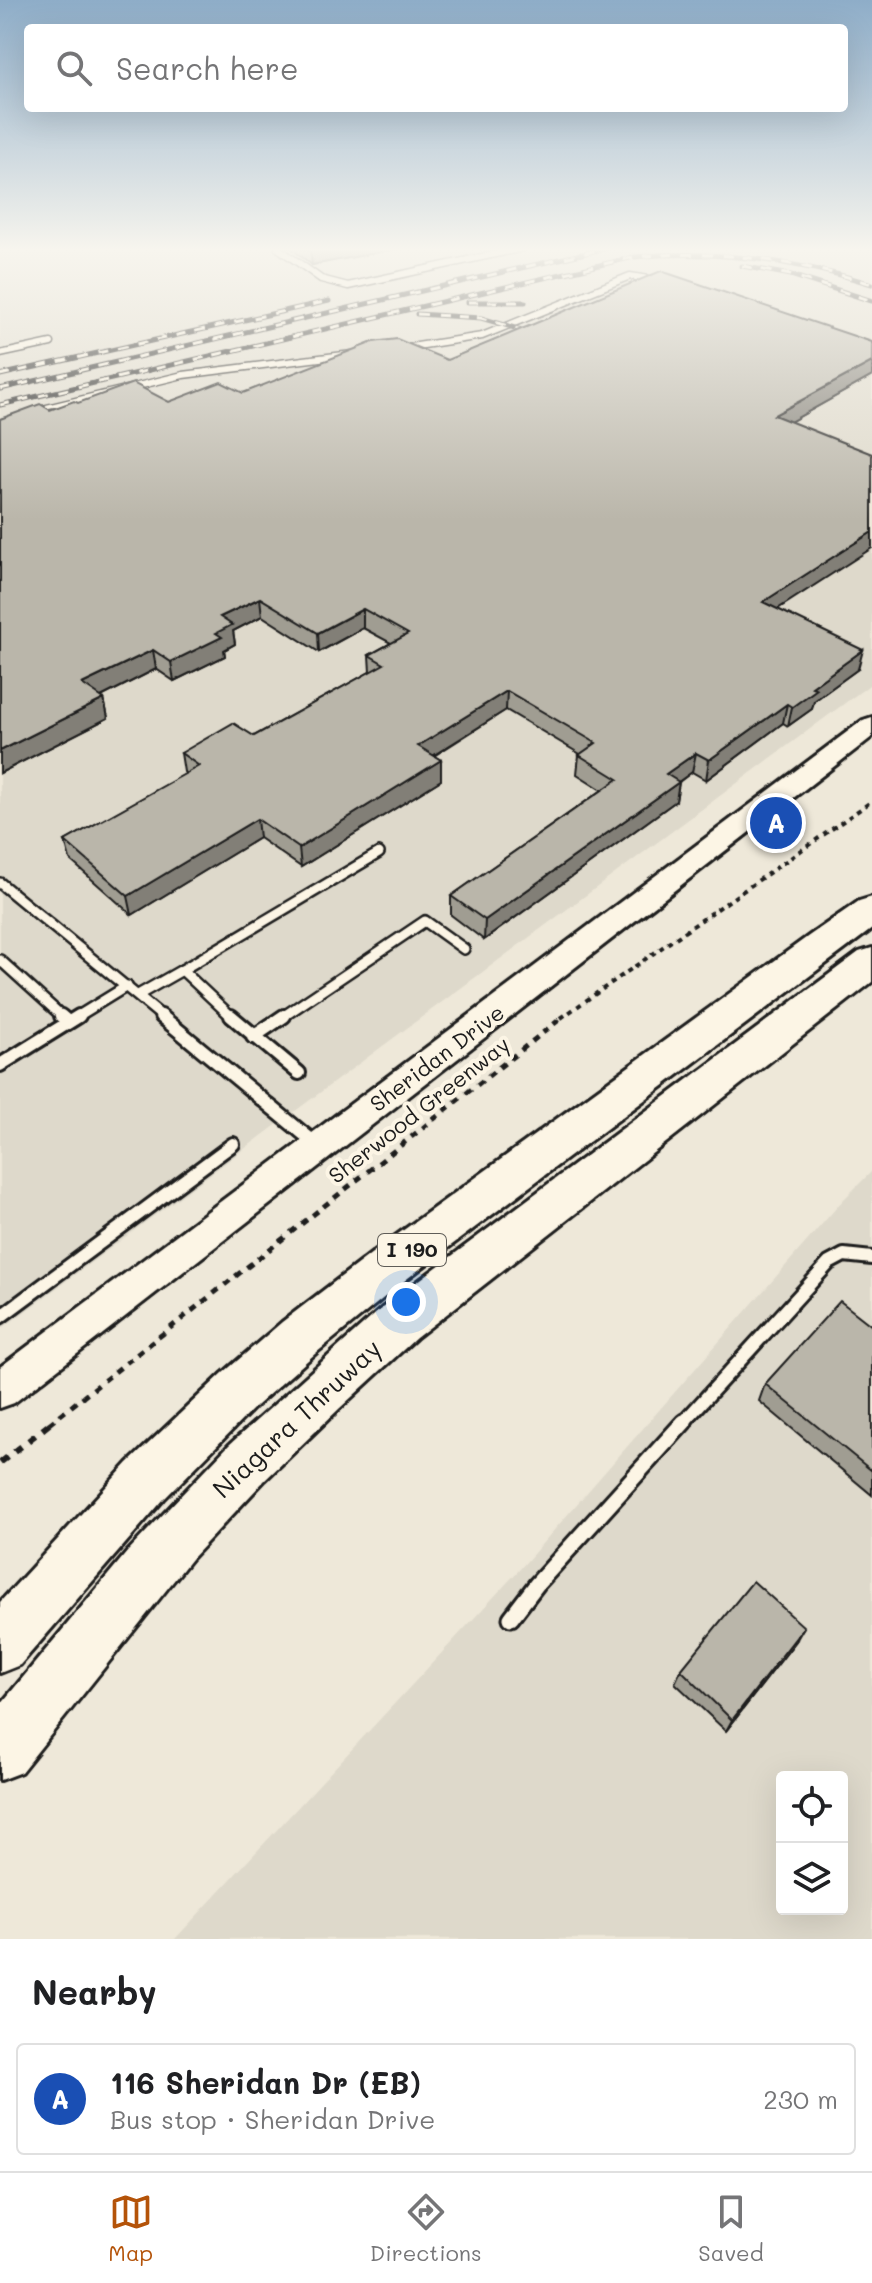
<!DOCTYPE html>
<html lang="en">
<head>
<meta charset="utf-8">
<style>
  body { margin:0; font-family:Mali,sans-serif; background:#f2f2f2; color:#202124 }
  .controls { position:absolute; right:24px; bottom:24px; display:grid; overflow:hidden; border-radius:8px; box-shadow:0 8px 32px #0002 }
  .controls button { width:72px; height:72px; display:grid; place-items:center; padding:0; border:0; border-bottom:2px solid #e0e0e0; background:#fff; color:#202124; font:40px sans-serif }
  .you { position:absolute; left:406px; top:1302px; width:28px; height:28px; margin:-20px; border:6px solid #fff; border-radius:50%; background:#1a73e8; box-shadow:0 0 0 12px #1a73e833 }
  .badge { display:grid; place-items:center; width:52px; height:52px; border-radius:50%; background:#b45309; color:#fff; font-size:26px; font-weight:700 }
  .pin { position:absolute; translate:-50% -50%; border:4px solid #fff; box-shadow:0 2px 8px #0006 }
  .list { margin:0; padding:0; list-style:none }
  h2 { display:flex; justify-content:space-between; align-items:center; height:104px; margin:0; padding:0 32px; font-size:34px }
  h2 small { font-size:26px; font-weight:400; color:#757577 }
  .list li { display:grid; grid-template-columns:52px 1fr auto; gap:24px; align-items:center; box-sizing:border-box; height:112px; margin:0 16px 16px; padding:0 16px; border:2px solid #e0e0e0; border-radius:8px }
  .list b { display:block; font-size:30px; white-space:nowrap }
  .list p { margin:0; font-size:26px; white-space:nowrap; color:#757577 }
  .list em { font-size:26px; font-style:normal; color:#757577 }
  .icon { flex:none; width:44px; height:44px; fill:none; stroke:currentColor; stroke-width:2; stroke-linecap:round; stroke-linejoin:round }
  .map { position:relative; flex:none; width:872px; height:1939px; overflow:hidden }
  .search { position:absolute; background:#fff; box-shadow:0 8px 32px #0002; left:24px; right:24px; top:24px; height:88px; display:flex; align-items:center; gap:20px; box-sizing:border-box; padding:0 28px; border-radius:8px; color:#757577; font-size:30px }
  .sheet { height:232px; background:#fff }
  nav { display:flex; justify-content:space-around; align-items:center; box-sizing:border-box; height:112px; border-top:2px solid #e0e0e0; background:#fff; font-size:22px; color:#757577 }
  nav a { display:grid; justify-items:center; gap:4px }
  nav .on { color:#b45309 }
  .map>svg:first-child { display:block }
  .built { fill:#ded9cb; fill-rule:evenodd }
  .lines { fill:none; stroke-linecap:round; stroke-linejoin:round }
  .lane-far3-casing { stroke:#1c1c1c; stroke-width:9 }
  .lane-far2-casing { stroke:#1c1c1c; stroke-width:14 }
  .lane-far1-casing { stroke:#1c1c1c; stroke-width:18 }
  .lane-casing { stroke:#1c1c1c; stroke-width:21 }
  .secondary-casing { stroke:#1c1c1c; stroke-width:6 }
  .highway-casing { stroke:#1c1c1c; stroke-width:6 }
  .path-far2 { stroke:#1c1c1c; stroke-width:4; stroke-dasharray:5 5; stroke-linecap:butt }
  .path-far1 { stroke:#1c1c1c; stroke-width:5; stroke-dasharray:7 7; stroke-linecap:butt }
  .path { stroke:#1c1c1c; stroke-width:6; stroke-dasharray:9 9; stroke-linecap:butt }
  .lane-far3 { stroke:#fcf5e5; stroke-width:6 }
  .lane-far2 { stroke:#fcf5e5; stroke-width:9 }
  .lane-far1 { stroke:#fcf5e5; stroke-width:12 }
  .lane { stroke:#fcf5e5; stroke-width:15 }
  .secondary { fill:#fcf5e5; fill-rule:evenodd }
  .highway { fill:#fcf5e5; fill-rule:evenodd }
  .rail-casing { stroke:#1c1c1c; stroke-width:5 }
  .rail { stroke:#fcf5e5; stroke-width:3; stroke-dasharray:10; stroke-linecap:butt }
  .wall { fill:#a09d92; stroke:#1c1c1c; stroke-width:2 }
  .shaded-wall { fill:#827f77; stroke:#1c1c1c; stroke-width:2 }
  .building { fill:#bab6aa; stroke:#1c1c1c; stroke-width:2 }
  .labels { text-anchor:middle; stroke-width:8; stroke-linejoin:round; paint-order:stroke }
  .shield { fill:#fcf5e5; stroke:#5f5d58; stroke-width:2 }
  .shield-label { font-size:20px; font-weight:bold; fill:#1c1c1c }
  .street-label { font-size:22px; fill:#1c1c1c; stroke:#fcf5e5 }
  .near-street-label { font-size:26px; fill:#1c1c1c; stroke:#fcf5e5 }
</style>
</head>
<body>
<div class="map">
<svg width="872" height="1939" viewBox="0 0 872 1939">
  <rect width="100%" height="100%" fill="#eee8d9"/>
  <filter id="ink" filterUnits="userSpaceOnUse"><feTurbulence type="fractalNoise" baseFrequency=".0125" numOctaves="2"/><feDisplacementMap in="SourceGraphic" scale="16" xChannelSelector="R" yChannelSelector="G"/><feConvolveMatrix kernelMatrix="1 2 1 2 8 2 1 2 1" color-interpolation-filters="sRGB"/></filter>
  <g filter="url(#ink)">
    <!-- built -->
    <g class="built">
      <path d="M 0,248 L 872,248 L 872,683 L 0,1330 Z"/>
      <path d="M 872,1171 L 872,1939 L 175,1939 L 520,1569 L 844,1199 ZM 782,1777 L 842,1777 L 842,1909 L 782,1909 Z"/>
    </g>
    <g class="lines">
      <!-- lane-far3 casing -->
      <g class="lane-far3-casing">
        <g id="lane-far3">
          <path d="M 278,248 L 321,279 L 348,286 L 523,248"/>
          <path d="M 404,348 L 482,336 L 630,276 L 655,280"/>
          <path d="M 0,354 L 51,343"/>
          <path d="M 34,411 L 183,375 L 352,354"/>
        </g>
      </g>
      <!-- lane-far2 casing -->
      <g class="lane-far2-casing">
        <g id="lane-far2">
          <path d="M 750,818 L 784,838"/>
          <path d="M 0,883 L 164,1018"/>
          <path d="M 0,960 L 64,1018"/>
          <path d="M 182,970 L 379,853"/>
          <path d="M 138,995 L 182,970 L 233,1018"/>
          <path d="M 75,1018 L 127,986"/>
          <path d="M 281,1018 L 425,921 L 464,949"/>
        </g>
      </g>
      <!-- lane-far1 casing -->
      <g class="lane-far1-casing">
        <g id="lane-far1">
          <path d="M 61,1016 L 68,1022"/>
          <path d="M 161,1016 L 316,1144"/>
          <path d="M 231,1016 L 299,1073"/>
          <path d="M 253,1037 L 284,1016"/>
          <path d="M 0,1065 L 79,1016"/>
          <path d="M 0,1317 L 233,1144"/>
          <path d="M 682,1424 L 829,1263 L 844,1255 L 872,1258"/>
        </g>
      </g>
      <!-- lane casing -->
      <g class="lane-casing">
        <path id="lane" d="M 511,1618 L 537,1584 L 684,1422"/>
      </g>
      <!-- secondary casing -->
      <g class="secondary-casing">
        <path id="secondary" d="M 872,717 L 872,737 L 14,1403 L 0,1408 L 0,1367 L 863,720 Z"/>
      </g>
      <!-- highway casing -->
      <g class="highway-casing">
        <g id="highway">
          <path d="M 872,897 L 872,929 L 408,1278 L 316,1353 L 257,1405 L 164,1499 L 20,1665 L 0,1673 L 0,1602 L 128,1463 L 223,1373 L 282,1322 L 376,1250 L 810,935 L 859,901 Z"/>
          <path d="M 872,948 L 872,982 L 416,1338 L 340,1408 L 265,1480 L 191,1559 L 21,1772 L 0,1780 L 0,1705 L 128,1551 L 229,1445 L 382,1308 L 859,952 Z"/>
        </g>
      </g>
      <!-- path-far2 -->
      <path class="path-far2" d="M 561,1018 L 872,801"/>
      <!-- path-far1 -->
      <path class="path-far1" d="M 49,1424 L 564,1016"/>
      <!-- path -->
      <path class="path" d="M 0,1463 L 52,1422"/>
      <!-- lane-far3 -->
      <use href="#lane-far3" class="lane-far3"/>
      <!-- lane-far2 -->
      <use href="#lane-far2" class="lane-far2"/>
      <!-- lane-far1 -->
      <use href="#lane-far1" class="lane-far1"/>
      <!-- lane -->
      <use href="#lane" class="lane"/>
      <!-- secondary -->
      <use href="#secondary" class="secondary"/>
      <!-- highway -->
      <use href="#highway" class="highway"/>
      <!-- rail casing -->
      <g class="rail-casing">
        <g id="rail">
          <path d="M 742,266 L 791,275 L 872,301"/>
          <path d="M 468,302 L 525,302"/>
          <path d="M 417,314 L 481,318 L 542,336"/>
          <path d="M 0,375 L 329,301"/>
          <path d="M 0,389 L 607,248"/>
          <path d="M 0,405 L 634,257 C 716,249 793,260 872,284"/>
        </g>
      </g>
      <!-- rail -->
      <use href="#rail" class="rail"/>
    </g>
    <!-- wall -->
    <g class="wall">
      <path d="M 291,248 L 400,248 L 312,265 Z"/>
      <path d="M 447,360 L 872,376 L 790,422 L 777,609 L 858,669 L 814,701 L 812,709 L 788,726 L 783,723 L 706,780 L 692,772 L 679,782 L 676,801 L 484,940 L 451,915 L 451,896 L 602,790 L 577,774 L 579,755 L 580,754 L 506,710 L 434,756 L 441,760 L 441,780 L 301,867 L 259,838 L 132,915 L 70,860 L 65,841 L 186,774 L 184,772 L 181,753 L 254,736 L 370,672 L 369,655 L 391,643 L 363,628 L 319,652 L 262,616 L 233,631 L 235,644 L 224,650 L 225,656 L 174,681 L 156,669 L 101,697 L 104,699 L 108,718 L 0,773 L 0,419 L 78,403 L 169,402 L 243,393 Z"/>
      <path d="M 872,1326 L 872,1495 L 759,1401 L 765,1384 Z"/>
      <path d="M 796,1641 L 726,1731 L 675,1683 L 681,1670 Z"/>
    </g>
    <!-- shaded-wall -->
    <g class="shaded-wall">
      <path d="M 310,248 L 400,248 L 312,265 Z"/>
      <path d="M 872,362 L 872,376 L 770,433 L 774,415 Z"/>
      <path d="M 872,532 L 872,548 L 759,621 L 763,602 Z"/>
      <path d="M 260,598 L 262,616 L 233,631 L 235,644 L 224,650 L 225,656 L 174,681 L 171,662 L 216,633 L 220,617 Z"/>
      <path d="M 363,609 L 363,628 L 319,652 L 318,633 Z"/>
      <path d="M 153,650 L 156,669 L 87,704 L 82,684 Z"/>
      <path d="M 863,650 L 858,669 L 814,701 L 812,709 L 788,726 L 792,707 L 812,687 Z"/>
      <path d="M 507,691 L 506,710 L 418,765 L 418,746 Z"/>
      <path d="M 104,699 L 108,718 L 0,773 L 0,751 Z"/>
      <path d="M 787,704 L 783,723 L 706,780 L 709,760 Z"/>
      <path d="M 696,753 L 692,772 L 663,793 L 666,774 Z"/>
      <path d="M 441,760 L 441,780 L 301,867 L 299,848 Z"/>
      <path d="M 679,782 L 676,801 L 484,940 L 485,920 Z"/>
      <path d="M 257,819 L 259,838 L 132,915 L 128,896 Z"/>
      <path d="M 804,1627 L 796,1641 L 726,1731 L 732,1720 Z"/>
    </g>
    <!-- building -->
    <g class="building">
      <path d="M 661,271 L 872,342 L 872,362 L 774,415 L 872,454 L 872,532 L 763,602 L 863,650 L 812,687 L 817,689 L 792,707 L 787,704 L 709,760 L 696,753 L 666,774 L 679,782 L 485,920 L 451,896 L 618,779 L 579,755 L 596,743 L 507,691 L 418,746 L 441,760 L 299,848 L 257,819 L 128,896 L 65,841 L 199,766 L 181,753 L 233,723 L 254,736 L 384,664 L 369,655 L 408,634 L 363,609 L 318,633 L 260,598 L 220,617 L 232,625 L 216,633 L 222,637 L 171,662 L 153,650 L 82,684 L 104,699 L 0,751 L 0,419 L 40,404 L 50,410 L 74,401 L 78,403 L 133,383 L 169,402 L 221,382 L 243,393 L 373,342 L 397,339 L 447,360 Z"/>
      <path d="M 840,1301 L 872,1326 L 872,1471 L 765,1384 Z"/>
      <path d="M 753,1581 L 804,1627 L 732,1720 L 681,1670 Z"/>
    </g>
  </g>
  <!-- sky -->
  <linearGradient id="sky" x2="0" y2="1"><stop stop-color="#8eadc8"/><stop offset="0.48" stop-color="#f7f5ee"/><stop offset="1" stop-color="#f7f5ee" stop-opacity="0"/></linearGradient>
  <rect width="872" height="520" fill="url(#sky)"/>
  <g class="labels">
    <!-- shield labels -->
    <rect class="shield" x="378" y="1234" width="68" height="32" rx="6"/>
    <g class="shield-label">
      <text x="412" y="1257">I 190</text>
    </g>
    <!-- street labels -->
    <g class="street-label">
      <text transform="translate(437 1058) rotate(-37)" y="8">Sheridan Drive</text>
      <text transform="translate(419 1110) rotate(-38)" y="8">Sherwood Greenway</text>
    </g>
    <!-- near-street labels -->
    <g class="near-street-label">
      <text transform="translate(297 1419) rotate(-43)" y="9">Niagara Thruway</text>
    </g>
  </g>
</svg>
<div class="controls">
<button><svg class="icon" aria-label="locate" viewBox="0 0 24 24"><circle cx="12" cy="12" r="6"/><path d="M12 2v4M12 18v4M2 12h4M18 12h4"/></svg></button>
<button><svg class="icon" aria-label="layers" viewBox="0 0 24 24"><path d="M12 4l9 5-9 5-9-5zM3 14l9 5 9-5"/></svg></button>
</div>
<div class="you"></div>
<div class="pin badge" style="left:776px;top:823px;background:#1a4fb4">A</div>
<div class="search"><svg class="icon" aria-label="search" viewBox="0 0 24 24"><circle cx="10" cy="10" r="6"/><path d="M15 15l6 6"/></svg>Search here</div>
</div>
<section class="sheet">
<h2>Nearby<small></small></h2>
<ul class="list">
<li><span class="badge" style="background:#1a4fb4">A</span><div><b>116 Sheridan Dr (EB)</b><p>Bus stop · Sheridan Drive</p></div><em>230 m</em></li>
</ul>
</section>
<nav>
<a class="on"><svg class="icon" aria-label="map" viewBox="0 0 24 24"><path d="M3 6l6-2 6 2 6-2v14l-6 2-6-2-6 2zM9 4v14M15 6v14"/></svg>Map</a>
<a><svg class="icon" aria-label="directions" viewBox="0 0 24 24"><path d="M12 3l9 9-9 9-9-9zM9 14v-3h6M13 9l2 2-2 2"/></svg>Directions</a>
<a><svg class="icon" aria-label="saved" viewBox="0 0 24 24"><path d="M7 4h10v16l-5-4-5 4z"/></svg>Saved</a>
</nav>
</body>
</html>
